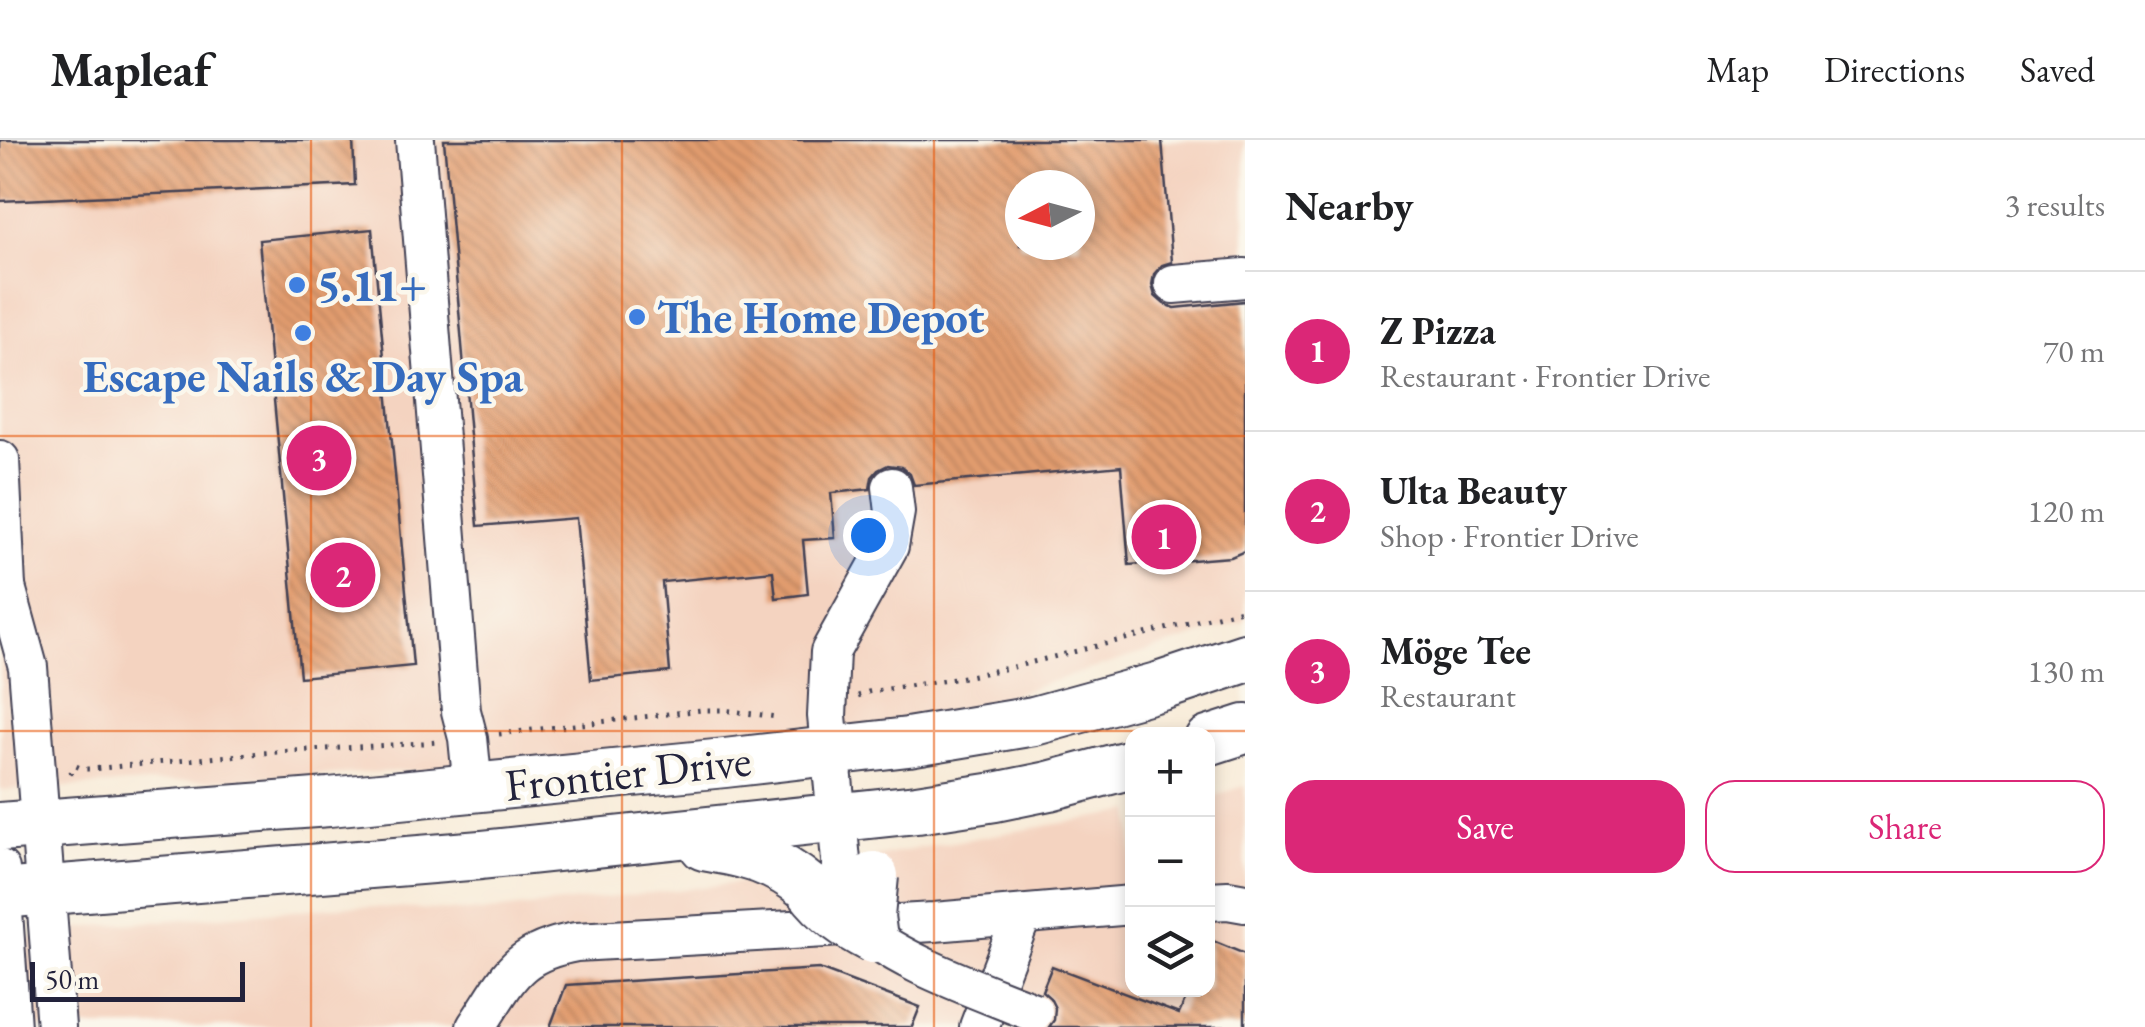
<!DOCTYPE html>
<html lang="en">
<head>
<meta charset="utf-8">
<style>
  body { margin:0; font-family:"EB Garamond",serif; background:#f2f2f2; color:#202124 }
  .controls { position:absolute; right:30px; bottom:30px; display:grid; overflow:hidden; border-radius:20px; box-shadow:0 5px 15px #0003 }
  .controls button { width:90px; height:90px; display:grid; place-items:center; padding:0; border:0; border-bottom:2px solid #e0e0e0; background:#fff; color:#202124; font:50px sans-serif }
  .compass { position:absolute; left:1005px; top:30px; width:90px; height:90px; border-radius:50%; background:#fff; box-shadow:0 5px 15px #0003; rotate:264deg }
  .scale { position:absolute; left:30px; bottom:25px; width:215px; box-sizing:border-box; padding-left:10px; border:5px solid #22223b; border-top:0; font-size:28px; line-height:35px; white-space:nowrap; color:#22223b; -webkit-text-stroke:8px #fbf7ec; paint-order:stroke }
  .you { position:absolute; left:868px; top:395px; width:35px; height:35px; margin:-25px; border:8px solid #fff; border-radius:50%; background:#1a73e8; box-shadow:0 0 0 15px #1a73e833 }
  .badge { display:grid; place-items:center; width:65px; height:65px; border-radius:50%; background:#db2777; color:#fff; font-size:32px; font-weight:700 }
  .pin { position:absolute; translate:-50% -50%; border:5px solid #fff; box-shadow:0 2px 10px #0006 }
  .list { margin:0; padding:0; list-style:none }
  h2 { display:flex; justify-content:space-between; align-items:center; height:130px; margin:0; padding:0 40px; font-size:42px }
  h2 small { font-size:32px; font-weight:400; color:#757577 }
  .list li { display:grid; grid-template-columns:65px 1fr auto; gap:30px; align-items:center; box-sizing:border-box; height:160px; padding:0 40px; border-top:2px solid #e0e0e0 }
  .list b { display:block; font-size:38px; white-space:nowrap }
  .list p { margin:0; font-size:32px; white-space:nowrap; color:#757577 }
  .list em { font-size:32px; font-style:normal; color:#757577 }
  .actions { display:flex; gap:20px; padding:30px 40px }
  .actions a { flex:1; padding:22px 0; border:2px solid #db2777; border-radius:30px; text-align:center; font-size:35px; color:#db2777 }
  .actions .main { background:#db2777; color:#fff }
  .icon { flex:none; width:55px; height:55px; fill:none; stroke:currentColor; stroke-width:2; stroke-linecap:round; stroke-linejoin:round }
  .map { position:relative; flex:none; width:1245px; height:887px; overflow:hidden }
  header { display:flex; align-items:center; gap:60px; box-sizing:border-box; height:140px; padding:0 50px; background:#fff; border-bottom:2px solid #e0e0e0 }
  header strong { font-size:48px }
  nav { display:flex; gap:55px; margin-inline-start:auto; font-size:35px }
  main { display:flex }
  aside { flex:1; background:#fff }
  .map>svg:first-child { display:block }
  .built { fill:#f4d3c0; fill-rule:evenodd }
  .building { fill:url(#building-back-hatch); fill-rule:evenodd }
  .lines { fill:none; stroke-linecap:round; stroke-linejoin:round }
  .minor-casing { stroke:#424053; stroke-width:42 }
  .major-casing { stroke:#424053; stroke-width:52 }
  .path { stroke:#424053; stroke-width:5; stroke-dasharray:2.5 8; stroke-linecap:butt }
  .minor { stroke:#fff; stroke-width:38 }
  .major { stroke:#fff; stroke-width:48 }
  .minor-bridge-casing { stroke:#424053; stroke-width:42; stroke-linecap:butt }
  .major-bridge-casing { stroke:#424053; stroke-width:52; stroke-linecap:butt }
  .minor-bridge { stroke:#fff; stroke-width:38 }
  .major-bridge { stroke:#fff; stroke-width:48 }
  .grid { fill:none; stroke:#e8590c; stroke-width:2.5; stroke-opacity:0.55 }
  .shop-dot { fill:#3f7fe0; stroke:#fbf7ec; stroke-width:4 }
  .labels { text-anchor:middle; stroke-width:9; stroke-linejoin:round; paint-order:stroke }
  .shop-label { font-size:45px; font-weight:bold; fill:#366cbe; stroke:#fbf7ec; text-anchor:start }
  .street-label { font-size:45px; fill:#22223b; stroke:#fbf7ec }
</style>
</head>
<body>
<header>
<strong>Mapleaf</strong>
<nav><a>Map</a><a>Directions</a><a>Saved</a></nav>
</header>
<main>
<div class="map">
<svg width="1245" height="887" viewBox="0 0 1245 887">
  <defs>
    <pattern id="building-back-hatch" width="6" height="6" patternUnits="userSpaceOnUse" patternTransform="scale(2.5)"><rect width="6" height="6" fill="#e29c6e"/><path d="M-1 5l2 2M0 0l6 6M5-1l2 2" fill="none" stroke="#b77f5c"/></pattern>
  </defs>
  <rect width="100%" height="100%" fill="#fbf7ec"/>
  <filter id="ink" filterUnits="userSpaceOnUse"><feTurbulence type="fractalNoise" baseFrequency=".01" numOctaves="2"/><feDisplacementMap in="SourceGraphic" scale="20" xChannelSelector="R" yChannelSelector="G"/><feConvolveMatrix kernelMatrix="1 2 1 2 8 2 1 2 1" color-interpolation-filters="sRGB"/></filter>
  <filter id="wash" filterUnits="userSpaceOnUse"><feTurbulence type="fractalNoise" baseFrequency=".0048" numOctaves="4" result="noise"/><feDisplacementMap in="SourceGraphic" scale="40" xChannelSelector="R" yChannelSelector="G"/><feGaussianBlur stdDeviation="2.25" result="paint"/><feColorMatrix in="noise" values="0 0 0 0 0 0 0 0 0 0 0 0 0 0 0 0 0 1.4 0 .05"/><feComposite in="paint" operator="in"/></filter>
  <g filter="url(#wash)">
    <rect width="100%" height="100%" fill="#f8ebd8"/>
    <!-- built -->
    <g class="built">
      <path d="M 0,0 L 1245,0 L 1245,481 L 830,611 L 0,650 ZM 1020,45 L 1080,45 L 1080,105 L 1020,105 Z"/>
      <path d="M 1245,646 L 1245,887 L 0,887 L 0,803 L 96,786 L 347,766 L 482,772 L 766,740 L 919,708 L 1132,671 L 1132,850 L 1208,850 L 1208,658 Z"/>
    </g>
    <g id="blocks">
      <!-- building -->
      <g class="building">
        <path d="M 0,0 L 353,0 L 355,45 L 0,61 Z"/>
        <path d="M 444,0 L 1162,0 L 1172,122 L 1162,125 L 1154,134 L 1152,145 L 1155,156 L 1164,164 L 1175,168 L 1245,161 L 1245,411 L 1231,417 L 1129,425 L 1121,326 L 914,345 L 910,334 L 902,327 L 888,325 L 878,330 L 872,337 L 870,349 L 831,353 L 835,398 L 803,400 L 808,454 L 776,458 L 773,431 L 662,442 L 670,532 L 591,540 L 576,378 L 478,386 ZM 1020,45 L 1080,45 L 1080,105 L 1020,105 Z"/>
        <path d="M 372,89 L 413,526 L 300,537 L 259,100 Z"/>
        <path d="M 1208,799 L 1245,814 L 1245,887 L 1049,887 L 1054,880 L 1055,868 L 1050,858 L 1042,851 L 1052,826 L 1179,874 L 1190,850 L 1208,850 Z"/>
        <path d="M 819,829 L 920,867 L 912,887 L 550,887 L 566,845 Z"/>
      </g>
    </g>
  </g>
  <g filter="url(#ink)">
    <use href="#blocks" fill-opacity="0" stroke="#424053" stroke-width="2.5"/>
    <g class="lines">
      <!-- minor casing -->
      <g class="minor-casing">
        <g id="minor">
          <path d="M 415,0 L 461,571 L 468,598 L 473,648"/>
          <path d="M 1174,144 L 1245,138"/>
          <path d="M 0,320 L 6,447 L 4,472"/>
          <path d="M 6,447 L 28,527 L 56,887"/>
          <path d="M 0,729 L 11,887"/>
          <path d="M 843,741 L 827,576 L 830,512 L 889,406 L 895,372 L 892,347"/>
          <path d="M 1208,761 L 1228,760 L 1245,763"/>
          <path d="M 476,887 C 509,838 514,813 576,802 L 934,782 L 1132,765"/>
          <path d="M 979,887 L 1022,775"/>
        </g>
      </g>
      <!-- major casing -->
      <g class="major-casing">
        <g id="major">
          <path d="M 1208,601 L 1245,589"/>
          <path d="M 0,687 L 329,662 L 725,623 L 908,602 L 1034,581 L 1161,546 L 1245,518"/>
          <path d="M 704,706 C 746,713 776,720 809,748"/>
          <path d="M 0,754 L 481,715 L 917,669 L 995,657 L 1049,646 L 1132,624"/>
        </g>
      </g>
      <!-- path -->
      <g class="path">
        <path d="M 858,556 L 868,552 L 954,539 L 1013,527 L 1245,469"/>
        <path d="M 499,594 L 701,570 L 723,570 L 777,577"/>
        <path d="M 70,634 L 76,626 L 83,629 L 92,629 L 261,613 L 439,602"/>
      </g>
      <!-- minor -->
      <use href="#minor" class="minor"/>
      <!-- major -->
      <use href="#major" class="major"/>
      <!-- minor-bridge casing -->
      <g class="minor-bridge-casing">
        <path id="minor-bridge" d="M 843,741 C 847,756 851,771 860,784 C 884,818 991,854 1033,872"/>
      </g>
      <!-- major-bridge casing -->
      <g class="major-bridge-casing">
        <g id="major-bridge">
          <path d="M 809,748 C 827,772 848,786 873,799"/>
          <path d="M 873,799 L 870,776 L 874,736"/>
        </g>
      </g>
      <!-- minor-bridge -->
      <use href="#minor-bridge" class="minor-bridge"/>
      <!-- major-bridge -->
      <use href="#major-bridge" class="major-bridge"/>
    </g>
  </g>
  <!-- grid -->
  <path class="grid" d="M 311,0 L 311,887M 622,0 L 622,887M 934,0 L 934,887M 0,296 L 1245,296M 0,591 L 1245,591"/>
  <!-- markers -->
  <g class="shop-dot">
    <circle cx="297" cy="145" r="10"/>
    <circle cx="637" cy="177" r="10"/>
    <circle cx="303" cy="193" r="10"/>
  </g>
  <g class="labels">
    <!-- shop labels -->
    <g class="shop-label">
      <text x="317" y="161">5.11+</text>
      <text x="657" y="193">The Home Depot</text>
      <text x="303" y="252" text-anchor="middle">Escape Nails &amp; Day Spa</text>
    </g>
    <!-- street labels -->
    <g class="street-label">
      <text transform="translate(628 632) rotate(-6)" y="16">Frontier Drive</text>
    </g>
  </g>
</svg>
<div class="controls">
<button>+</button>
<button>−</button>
<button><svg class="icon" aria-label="layers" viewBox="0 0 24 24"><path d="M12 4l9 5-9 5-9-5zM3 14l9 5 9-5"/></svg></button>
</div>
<svg class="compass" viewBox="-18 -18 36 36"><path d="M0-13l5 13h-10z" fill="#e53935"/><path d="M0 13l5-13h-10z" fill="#757577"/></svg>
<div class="scale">50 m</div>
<div class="you"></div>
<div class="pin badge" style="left:1164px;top:397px">1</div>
<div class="pin badge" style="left:343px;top:435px">2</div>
<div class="pin badge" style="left:319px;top:318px">3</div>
</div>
<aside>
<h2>Nearby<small>3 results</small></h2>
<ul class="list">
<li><span class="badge">1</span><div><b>Z Pizza</b><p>Restaurant · Frontier Drive</p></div><em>70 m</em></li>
<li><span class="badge">2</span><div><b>Ulta Beauty</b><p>Shop · Frontier Drive</p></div><em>120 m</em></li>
<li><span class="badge">3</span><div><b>Möge Tee</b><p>Restaurant</p></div><em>130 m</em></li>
</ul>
<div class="actions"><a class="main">Save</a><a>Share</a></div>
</aside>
</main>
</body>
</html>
